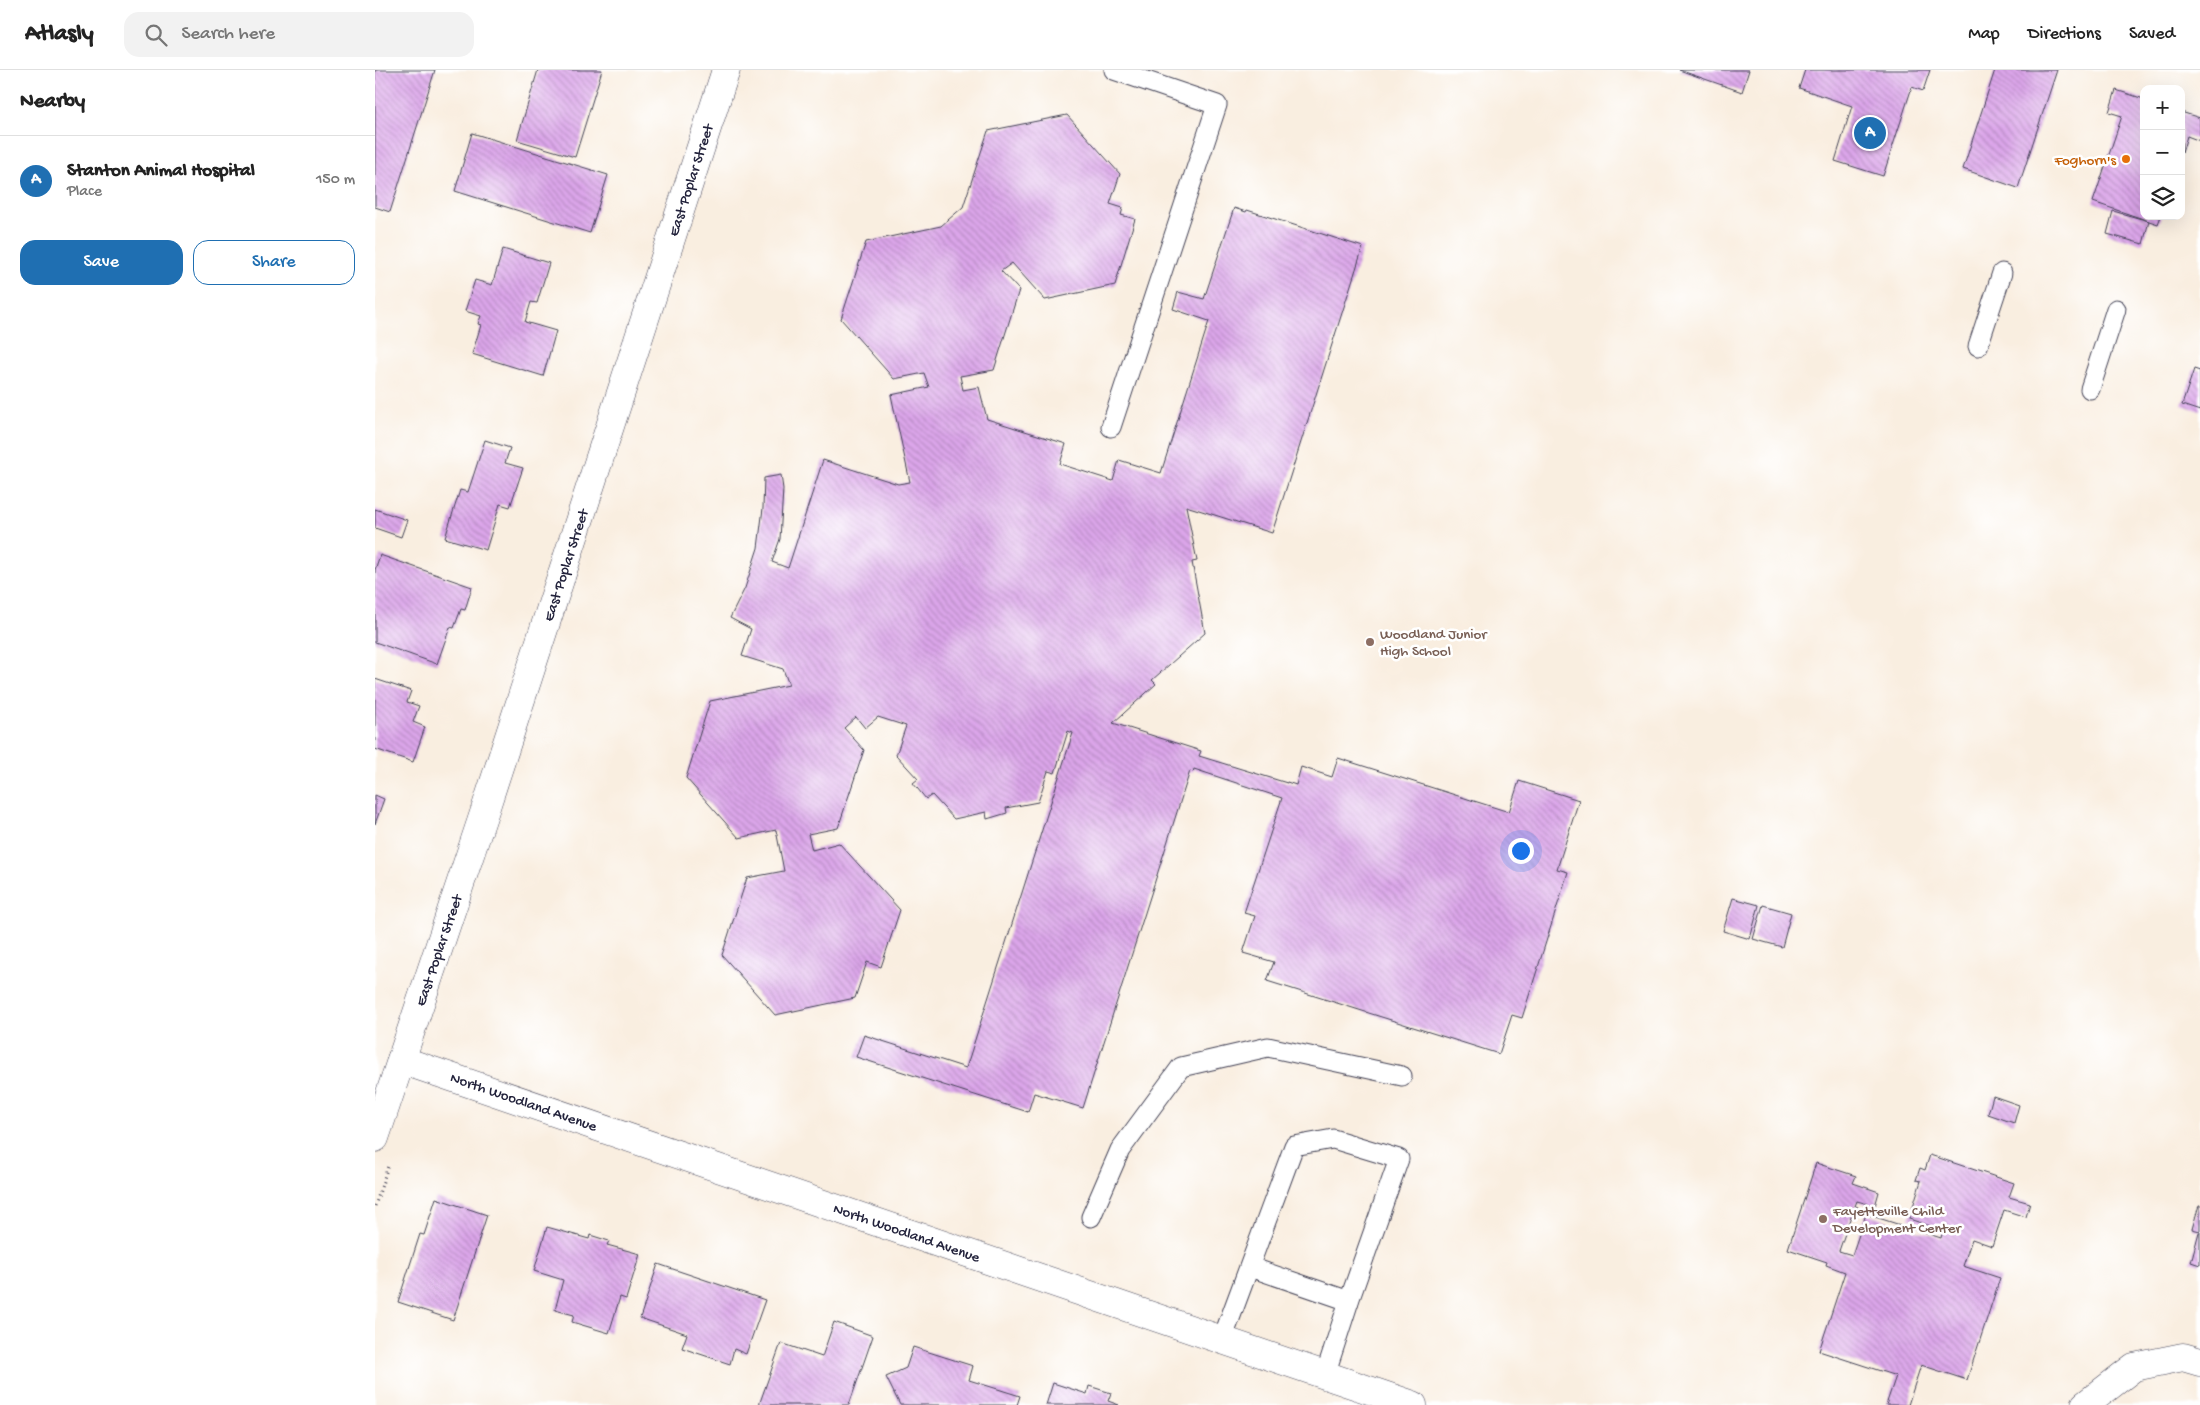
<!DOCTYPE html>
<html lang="en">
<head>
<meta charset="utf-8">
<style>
  body { margin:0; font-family:"Gochi Hand",sans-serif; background:#f2f2f2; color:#222 }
  .controls { position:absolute; right:15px; top:15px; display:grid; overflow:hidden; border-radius:10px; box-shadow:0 5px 20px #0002 }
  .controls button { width:45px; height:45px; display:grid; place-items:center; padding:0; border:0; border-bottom:1px solid #e0e0e0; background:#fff; color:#222; font:25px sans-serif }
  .you { position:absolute; left:1145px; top:780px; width:18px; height:18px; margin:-12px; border:4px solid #fff; border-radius:50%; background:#1a73e8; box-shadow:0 0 0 8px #1a73e833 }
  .badge { display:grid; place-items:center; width:32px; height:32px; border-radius:50%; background:#1f6fb2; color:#fff; font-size:16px; font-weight:700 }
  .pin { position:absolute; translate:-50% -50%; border:2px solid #fff; box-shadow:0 1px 5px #0006 }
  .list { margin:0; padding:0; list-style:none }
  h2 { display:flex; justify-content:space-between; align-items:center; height:65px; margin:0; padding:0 20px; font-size:21px }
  h2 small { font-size:16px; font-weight:400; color:#767676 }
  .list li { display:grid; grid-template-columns:32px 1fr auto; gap:15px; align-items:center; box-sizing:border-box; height:90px; padding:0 20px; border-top:1px solid #e0e0e0 }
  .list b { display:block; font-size:19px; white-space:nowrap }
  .list p { margin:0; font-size:16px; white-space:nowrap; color:#767676 }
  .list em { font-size:16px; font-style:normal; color:#767676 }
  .actions { display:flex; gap:10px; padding:15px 20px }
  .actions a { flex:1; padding:11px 0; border:1px solid #1f6fb2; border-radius:15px; text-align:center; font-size:18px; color:#1f6fb2 }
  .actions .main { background:#1f6fb2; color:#fff }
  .icon { flex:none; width:28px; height:28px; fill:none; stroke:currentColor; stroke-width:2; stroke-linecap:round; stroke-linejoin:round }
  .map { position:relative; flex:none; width:1825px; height:1335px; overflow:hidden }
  header { display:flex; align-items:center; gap:30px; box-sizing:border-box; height:70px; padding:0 25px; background:#fff; border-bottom:1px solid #e0e0e0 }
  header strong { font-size:24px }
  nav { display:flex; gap:28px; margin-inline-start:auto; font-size:18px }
  .search { width:350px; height:45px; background:#f2f2f2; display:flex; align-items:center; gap:12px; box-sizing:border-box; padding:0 18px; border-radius:15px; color:#767676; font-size:19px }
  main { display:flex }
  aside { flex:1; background:#fff }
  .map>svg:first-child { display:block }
  .building { fill:url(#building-back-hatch) }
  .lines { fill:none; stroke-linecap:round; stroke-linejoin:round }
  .lane-casing { stroke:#424154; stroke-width:21 }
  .street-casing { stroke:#424154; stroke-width:29 }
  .path { stroke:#424154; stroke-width:3; stroke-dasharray:1 4; stroke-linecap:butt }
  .lane { stroke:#fff; stroke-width:19 }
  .street { stroke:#fff; stroke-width:28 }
  .food-dot { fill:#e8710a; stroke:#fff; stroke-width:2 }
  .education-dot { fill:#8d6e63; stroke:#fff; stroke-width:2 }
  .labels { text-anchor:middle; stroke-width:5; stroke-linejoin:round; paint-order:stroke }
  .food-label { font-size:15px; fill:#c56008; stroke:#fff; text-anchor:end }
  .street-label { font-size:15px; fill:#22223b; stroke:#fff }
  .education-label { font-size:15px; fill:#785e54; stroke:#fff; text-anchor:start }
</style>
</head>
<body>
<header>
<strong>Atlasly</strong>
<div class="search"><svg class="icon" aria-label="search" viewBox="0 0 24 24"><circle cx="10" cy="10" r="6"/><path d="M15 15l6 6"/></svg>Search here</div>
<nav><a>Map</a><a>Directions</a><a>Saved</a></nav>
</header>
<main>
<aside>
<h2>Nearby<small></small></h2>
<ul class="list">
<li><span class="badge">A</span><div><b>Stanton Animal Hospital</b><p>Place</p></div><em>150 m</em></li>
</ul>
<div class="actions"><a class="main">Save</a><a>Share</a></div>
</aside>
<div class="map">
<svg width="1825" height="1335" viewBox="0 0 1825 1335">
  <defs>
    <pattern id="building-back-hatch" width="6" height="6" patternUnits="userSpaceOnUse" patternTransform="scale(1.25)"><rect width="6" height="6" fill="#dca6ea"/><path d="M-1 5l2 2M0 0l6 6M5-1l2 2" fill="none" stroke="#b287bf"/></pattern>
  </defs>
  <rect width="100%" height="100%" fill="#fff"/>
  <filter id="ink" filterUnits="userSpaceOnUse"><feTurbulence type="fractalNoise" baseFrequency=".02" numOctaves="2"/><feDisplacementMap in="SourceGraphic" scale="10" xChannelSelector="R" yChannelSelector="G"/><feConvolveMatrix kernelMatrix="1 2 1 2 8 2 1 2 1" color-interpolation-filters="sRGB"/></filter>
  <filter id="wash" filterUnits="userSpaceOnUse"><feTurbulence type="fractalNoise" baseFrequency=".0096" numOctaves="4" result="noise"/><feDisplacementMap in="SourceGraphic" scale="20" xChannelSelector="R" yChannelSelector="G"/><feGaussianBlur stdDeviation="1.12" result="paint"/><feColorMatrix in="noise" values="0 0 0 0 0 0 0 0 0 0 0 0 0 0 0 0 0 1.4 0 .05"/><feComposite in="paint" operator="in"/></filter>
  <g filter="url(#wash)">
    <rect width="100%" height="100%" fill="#f9eee0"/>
    <g id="blocks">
      <!-- building -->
      <g class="building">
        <path d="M 0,0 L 60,0 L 15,142 L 0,137 Z"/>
        <path d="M 163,0 L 227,0 L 200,87 L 142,70 Z"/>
        <path d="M 1304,0 L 1374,0 L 1367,22 Z"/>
        <path d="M 1430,0 L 1555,0 L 1548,21 L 1537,17 L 1508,106 L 1460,91 L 1477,36 L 1424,18 Z"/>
        <path d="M 1620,0 L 1682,0 L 1643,118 L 1588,99 Z"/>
        <path d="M 1741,20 L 1769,29 L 1769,146 L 1786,146 L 1783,154 L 1718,132 L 1747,46 L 1734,42 Z"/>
        <path d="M 1806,42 L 1825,48 L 1825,71 L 1812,66 L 1807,83 Z"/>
        <path d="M 692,45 L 745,104 L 735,134 L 748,138 L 746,145 L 760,149 L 740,215 L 670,230 L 637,193 L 626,201 L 644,220 L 619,300 L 585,306 L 588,320 L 604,317 L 612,349 L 691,374 L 685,394 L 738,411 L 744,390 L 786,403 L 834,251 L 798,239 L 803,222 L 829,229 L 859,138 L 871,142 L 872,140 L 988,177 L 897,463 L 811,436 L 822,491 L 817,492 L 830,563 L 777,610 L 781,614 L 738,653 L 826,681 L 824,686 L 912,713 L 912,712 L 921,715 L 926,697 L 957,707 L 963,688 L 1134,742 L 1144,711 L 1204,730 L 1182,799 L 1193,802 L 1147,948 L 1137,945 L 1124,984 L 892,911 L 899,892 L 868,883 L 880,846 L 869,843 L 907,728 L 819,699 L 818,702 L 815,701 L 708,1038 L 659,1023 L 653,1042 L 481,987 L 489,965 L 591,998 L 698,663 L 693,661 L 680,703 L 673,701 L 663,732 L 631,738 L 632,743 L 612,749 L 611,742 L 579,749 L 557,725 L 551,729 L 538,713 L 543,709 L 521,685 L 531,656 L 503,647 L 490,658 L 481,647 L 469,658 L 489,680 L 463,758 L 433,764 L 437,780 L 464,773 L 525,840 L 506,897 L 492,892 L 480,928 L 400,945 L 347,885 L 372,808 L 409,801 L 401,760 L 364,768 L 311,708 L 335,631 L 414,615 L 408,599 L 367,586 L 376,559 L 355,548 L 370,518 L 383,478 L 388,438 L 389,408 L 406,405 L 408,419 L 405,469 L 397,492 L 413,498 L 448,390 L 523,414 L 535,412 L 516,325 L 554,317 L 549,303 L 519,309 L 466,249 L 491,172 L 566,156 L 588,137 L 613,61 Z"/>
        <path d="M 97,63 L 233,105 L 215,163 L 80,121 Z"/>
        <path d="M 1738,141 L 1774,151 L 1768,174 L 1732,164 Z"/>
        <path d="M 128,179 L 174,193 L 162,233 L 156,232 L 150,252 L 181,261 L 168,306 L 97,284 L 106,255 L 103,254 L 106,246 L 90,241 L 100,210 L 117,215 Z"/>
        <path d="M 1819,299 L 1825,301 L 1825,341 L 1807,335 Z"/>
        <path d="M 110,370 L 135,378 L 130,393 L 148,398 L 135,437 L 125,434 L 111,480 L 70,468 L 85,420 L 93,422 Z"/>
        <path d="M 0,439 L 32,450 L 26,467 L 0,458 Z"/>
        <path d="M 5,485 L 97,517 L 90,540 L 86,539 L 79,558 L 75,557 L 62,594 L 0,572 L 0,500 Z"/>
        <path d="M 0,609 L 36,621 L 32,632 L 44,636 L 38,652 L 50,657 L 38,692 L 0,679 Z"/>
        <path d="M 0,725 L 9,729 L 0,754 Z"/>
        <path d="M 1358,828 L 1384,835 L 1375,869 L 1348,861 Z"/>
        <path d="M 1388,835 L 1416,843 L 1407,877 L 1378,869 Z"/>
        <path d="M 1618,1026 L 1644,1035 L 1639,1053 L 1613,1044 Z"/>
        <path d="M 1555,1085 L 1639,1113 L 1634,1127 L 1655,1133 L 1651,1147 L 1629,1140 L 1617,1176 L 1597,1169 L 1588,1196 L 1625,1208 L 1592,1310 L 1546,1295 L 1533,1335 L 1511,1335 L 1521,1306 L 1444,1281 L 1470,1202 L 1451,1195 L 1452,1192 L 1413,1179 L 1441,1093 L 1481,1106 L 1478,1113 L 1504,1122 L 1500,1136 L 1482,1131 L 1480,1136 L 1483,1137 L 1480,1147 L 1476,1146 L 1464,1181 L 1477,1185 L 1491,1144 L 1566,1168 L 1568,1160 L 1534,1149 L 1546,1111 L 1541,1110 L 1545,1098 L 1550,1100 Z"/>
        <path d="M 61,1128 L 112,1145 L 78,1250 L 23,1232 L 45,1164 L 49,1165 Z"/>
        <path d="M 1824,1135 L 1825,1135 L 1825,1161 L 1817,1159 Z"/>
        <path d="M 172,1157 L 214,1169 L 215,1165 L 234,1171 L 232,1175 L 265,1184 L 251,1229 L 245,1227 L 234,1263 L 197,1252 L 199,1245 L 180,1240 L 188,1210 L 159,1201 Z"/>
        <path d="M 1824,1162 L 1825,1162 L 1825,1195 L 1816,1192 Z"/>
        <path d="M 283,1194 L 390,1230 L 371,1284 L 359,1279 L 355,1294 L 307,1278 L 312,1264 L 265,1248 Z"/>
        <path d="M 459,1252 L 498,1266 L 474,1335 L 384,1335 L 406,1273 L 447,1287 Z"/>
        <path d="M 538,1277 L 598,1296 L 594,1310 L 645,1326 L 642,1335 L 525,1335 L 511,1307 L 531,1298 Z"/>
        <path d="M 678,1313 L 712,1324 L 714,1316 L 736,1323 L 733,1331 L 744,1335 L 671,1335 Z"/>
      </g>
    </g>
  </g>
  <g filter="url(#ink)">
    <use href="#blocks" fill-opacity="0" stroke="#424154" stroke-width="1"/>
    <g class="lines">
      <!-- lane casing -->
      <g class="lane-casing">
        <g id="lane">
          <path d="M 1603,276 L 1627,203"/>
          <path d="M 1715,319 L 1741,239"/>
          <path d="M 736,357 L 842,35 L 739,0"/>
          <path d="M 716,1147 L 745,1080 L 806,997 L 893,977 L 1027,1006"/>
          <path d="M 847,1270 L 919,1076 L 958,1069 L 1024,1089 L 974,1231 L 875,1197"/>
          <path d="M 950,1305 L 974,1231"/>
        </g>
      </g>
      <!-- street casing -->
      <g class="street-casing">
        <g id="street">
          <path d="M 26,990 L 1038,1335"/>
          <path d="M 0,1068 L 110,740 L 351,0"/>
          <path d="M 1710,1335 L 1759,1297 L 1808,1287 L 1825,1292"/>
        </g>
      </g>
      <!-- path -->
      <path class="path" d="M 0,1136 L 13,1096"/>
      <!-- lane -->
      <use href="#lane" class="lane"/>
      <!-- street -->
      <use href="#street" class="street"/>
    </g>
  </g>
  <!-- markers -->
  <circle class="food-dot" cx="1751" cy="89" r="5"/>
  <g class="education-dot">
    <circle cx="995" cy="572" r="5"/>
    <circle cx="1448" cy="1149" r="5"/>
  </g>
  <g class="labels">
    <!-- food labels -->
    <g class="food-label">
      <text x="1741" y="94">Foghorn's</text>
    </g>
    <!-- street labels -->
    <g class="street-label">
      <text transform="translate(315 110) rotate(-72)" y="5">East Poplar Street</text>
      <text transform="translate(190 495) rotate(-72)" y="5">East Poplar Street</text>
      <text transform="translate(63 880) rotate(-71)" y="5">East Poplar Street</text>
      <text transform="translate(149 1031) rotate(19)" y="5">North Woodland Avenue</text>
      <text transform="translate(532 1162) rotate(19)" y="5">North Woodland Avenue</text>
    </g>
    <!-- education labels -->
    <g class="education-label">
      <text x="1005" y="568">Woodland Junior<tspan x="1005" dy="17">High School</tspan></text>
      <text x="1458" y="1145">Fayetteville Child<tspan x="1458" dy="17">Development Center</tspan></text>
    </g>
  </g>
</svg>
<div class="controls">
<button>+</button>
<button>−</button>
<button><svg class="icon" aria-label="layers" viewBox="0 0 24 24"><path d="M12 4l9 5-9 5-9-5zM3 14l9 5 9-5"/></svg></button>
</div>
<div class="you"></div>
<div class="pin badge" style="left:1495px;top:63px">A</div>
</div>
</main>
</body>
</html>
